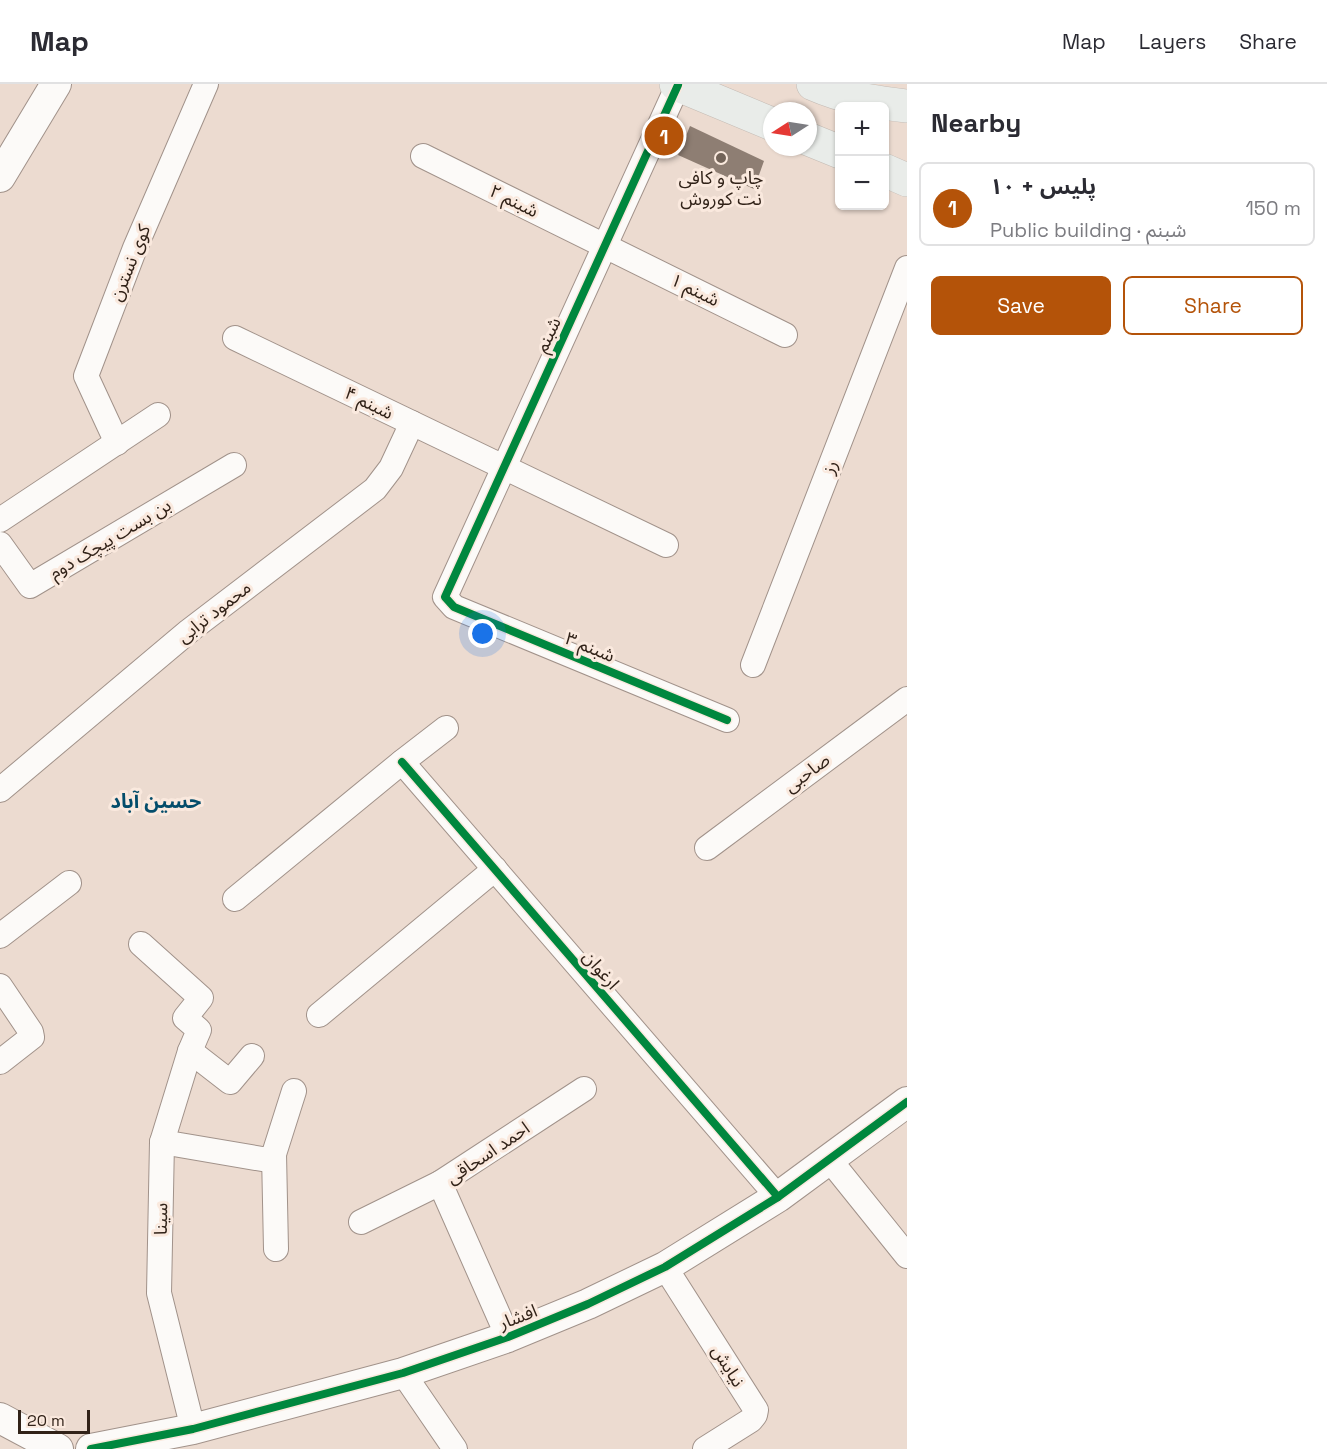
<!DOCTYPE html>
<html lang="en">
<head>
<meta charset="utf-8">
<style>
  body { margin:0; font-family:"Space Grotesk","Noto Sans Arabic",sans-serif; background:#f7f7f7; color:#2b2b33 }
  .controls { position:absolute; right:18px; top:18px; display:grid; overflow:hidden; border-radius:9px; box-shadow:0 2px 4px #0004 }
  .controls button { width:54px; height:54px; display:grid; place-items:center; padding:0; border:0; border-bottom:2px solid #e1e1e2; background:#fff; color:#2b2b33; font:30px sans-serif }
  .compass { position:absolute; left:763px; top:18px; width:54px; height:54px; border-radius:50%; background:#fff; box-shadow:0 2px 4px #0004; rotate:258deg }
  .scale { position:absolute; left:18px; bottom:15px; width:72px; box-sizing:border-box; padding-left:6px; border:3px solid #312218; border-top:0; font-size:16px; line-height:21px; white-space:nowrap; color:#312218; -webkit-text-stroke:4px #fae9de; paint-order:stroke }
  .you { position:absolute; left:483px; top:550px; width:21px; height:21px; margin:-15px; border:4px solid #fff; border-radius:50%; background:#1a73e8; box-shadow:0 0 0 9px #1a73e833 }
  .badge { display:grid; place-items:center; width:39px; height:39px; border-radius:50%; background:#b45309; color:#fff; font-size:20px; font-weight:700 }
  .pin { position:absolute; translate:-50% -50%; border:3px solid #fff; box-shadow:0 2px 6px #0006 }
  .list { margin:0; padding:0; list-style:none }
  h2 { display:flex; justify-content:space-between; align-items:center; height:78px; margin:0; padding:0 24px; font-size:26px }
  h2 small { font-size:20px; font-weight:400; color:#7c7c81 }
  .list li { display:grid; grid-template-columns:39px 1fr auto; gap:18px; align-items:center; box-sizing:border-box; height:84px; margin:0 12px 12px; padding:0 12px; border:2px solid #e1e1e2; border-radius:9px }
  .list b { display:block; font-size:22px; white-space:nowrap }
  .list p { margin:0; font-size:20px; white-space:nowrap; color:#7c7c81 }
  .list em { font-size:20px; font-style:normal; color:#7c7c81 }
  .actions { display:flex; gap:12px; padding:18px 24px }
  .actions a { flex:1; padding:14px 0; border:2px solid #b45309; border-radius:9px; text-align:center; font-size:21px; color:#b45309 }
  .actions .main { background:#b45309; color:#fff }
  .map { position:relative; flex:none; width:907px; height:1365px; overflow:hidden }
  header { display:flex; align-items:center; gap:36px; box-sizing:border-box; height:84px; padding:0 30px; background:#fff; border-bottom:2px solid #e1e1e2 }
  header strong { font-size:28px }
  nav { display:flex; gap:33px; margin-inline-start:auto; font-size:21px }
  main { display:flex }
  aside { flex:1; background:#fff }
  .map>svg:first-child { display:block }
  .building { fill:#8e7e73 }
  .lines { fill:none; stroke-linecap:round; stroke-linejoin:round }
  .minor-casing { stroke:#a1928a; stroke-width:26 }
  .tertiary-casing { stroke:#a1928a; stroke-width:32 }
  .primary-casing { stroke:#c3bab3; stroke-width:34 }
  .minor { stroke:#fcfaf8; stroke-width:24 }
  .tertiary { stroke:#fcfaf8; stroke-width:30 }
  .primary { stroke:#e9ece9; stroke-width:33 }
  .cycleway-casing { stroke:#fae9de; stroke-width:11 }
  .cycleway { stroke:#00873e; stroke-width:8 }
  .poi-dot { fill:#726358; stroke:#fae9de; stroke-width:2 }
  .labels { text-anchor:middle; stroke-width:6; stroke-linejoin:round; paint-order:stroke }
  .poi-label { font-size:18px; fill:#312218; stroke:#fae9de }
  .street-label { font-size:18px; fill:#312218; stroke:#fae9de }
  .neighbourhood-label { font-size:20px; font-weight:bold; fill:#044d6b; stroke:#fae9de }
</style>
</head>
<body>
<header>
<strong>Map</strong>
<nav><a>Map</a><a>Layers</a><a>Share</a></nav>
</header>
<main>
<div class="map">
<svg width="907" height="1365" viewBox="0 0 907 1365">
  <rect width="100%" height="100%" fill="#ecdbd0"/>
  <!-- building -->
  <path class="building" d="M 690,42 L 764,77 L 754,105 L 678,71 Z"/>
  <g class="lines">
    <!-- minor casing -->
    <g class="minor-casing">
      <g id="minor">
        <path d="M 678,1 L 445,513 L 454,523 L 727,636"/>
        <path d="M 423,72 L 785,251"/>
        <path d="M 235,254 L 666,461"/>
        <path d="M 117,359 L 86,292 L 135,164 L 206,0"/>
        <path d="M 0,436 L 158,331"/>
        <path d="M 0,460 L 30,502 L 234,381"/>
        <path d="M 753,581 L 907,184"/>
        <path d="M 402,678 L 778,1113"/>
        <path d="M 0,706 L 189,547 L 375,405 L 391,384 L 412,339"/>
        <path d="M 707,764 L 907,615"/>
        <path d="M 235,815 L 402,678 L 446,644"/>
        <path d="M 0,852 L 69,799"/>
        <path d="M 141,860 L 201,914 L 185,934 L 199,946 L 190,967 L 162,1058 L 159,1209 L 193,1345"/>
        <path d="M 0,902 L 31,948 L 32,953 L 0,978"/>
        <path d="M 319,931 L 495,785"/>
        <path d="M 190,967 L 230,998 L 252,972"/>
        <path d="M 162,1058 L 268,1076 L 274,1070 L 294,1007"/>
        <path d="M 274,1070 L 276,1165"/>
        <path d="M 829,1075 L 907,1172"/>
        <path d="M 440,1099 L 508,1253"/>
        <path d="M 361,1138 L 440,1099 L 584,1005"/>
        <path d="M 665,1183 L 756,1326 L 755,1331 L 751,1336 L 705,1365"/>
        <path d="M 403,1289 L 455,1365"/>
      </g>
    </g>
    <!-- tertiary casing -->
    <g class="tertiary-casing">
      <g id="tertiary">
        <path d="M 0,93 L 56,0"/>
        <path d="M 0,1334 L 58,1365"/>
        <path d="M 91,1365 L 193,1345 L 403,1289 L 508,1253 L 588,1220 L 665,1183 L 778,1113 L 907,1018"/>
      </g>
    </g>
    <!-- primary casing -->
    <g class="primary-casing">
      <g id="primary">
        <path d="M 676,0 L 772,40"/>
        <path d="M 813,0 C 845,14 872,18 907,22"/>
        <path d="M 808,55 L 840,68"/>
        <path d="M 884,86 L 907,96"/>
      </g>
    </g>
    <!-- minor -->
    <use href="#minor" class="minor"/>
    <!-- tertiary -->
    <use href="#tertiary" class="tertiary"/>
    <!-- primary -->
    <use href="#primary" class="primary"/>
    <!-- cycleway casing -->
    <g class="cycleway-casing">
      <g id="cycleway">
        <path d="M 678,1 L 445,513 L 454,523 L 727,636"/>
        <path d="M 402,678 L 778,1113"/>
        <path d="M 91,1365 L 193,1345 L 403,1289 L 508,1253 L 588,1220 L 665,1183 L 778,1113 L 907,1018"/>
      </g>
    </g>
    <!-- cycleway -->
    <use href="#cycleway" class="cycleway"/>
  </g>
  <!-- markers -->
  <circle class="poi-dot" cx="721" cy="74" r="6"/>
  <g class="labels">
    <!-- poi labels -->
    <g class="poi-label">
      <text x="721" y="100">چاپ و کافی<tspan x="721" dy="21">نت کوروش</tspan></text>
    </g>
    <!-- street labels -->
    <g class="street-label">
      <text transform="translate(514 117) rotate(26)" y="6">شبنم ۲</text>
      <text transform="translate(130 179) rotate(-68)" y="6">کوی نسترن</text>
      <text transform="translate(695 206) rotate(26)" y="6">شبنم ۱</text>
      <text transform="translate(548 251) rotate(-65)" y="6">شبنم</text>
      <text transform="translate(369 319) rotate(26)" y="6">شبنم ۴</text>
      <text transform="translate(830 383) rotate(-69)" y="6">رز</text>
      <text transform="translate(110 455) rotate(-31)" y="6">بن بست پیچک دوم</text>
      <text transform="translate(214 528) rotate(-38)" y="6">محمود ترابی</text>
      <text transform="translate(590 563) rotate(22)" y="6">شبنم ۳</text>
      <text transform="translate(807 689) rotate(-37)" y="6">صاحبی</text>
      <text transform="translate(601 886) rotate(49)" y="6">ارغوان</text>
      <text transform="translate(488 1069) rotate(-34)" y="6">احمد اسحاقی</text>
      <text transform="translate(161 1135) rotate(-89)" y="6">سینا</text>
      <text transform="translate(518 1233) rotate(-21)" y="6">افشار</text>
      <text transform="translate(728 1282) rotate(58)" y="6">نیایش</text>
    </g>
    <!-- neighbourhood labels -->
    <g class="neighbourhood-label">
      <text x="156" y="724">حسین آباد</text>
    </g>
  </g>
</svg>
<div class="controls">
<button>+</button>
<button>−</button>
</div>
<svg class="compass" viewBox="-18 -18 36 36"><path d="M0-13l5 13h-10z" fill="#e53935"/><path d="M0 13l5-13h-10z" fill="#7c7c81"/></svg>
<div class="scale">20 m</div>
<div class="you"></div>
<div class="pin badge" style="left:664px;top:52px">1</div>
</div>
<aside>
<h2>Nearby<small></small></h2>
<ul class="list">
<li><span class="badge">1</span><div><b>پلیس + ١٠</b><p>Public building · شبنم</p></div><em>150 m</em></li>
</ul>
<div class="actions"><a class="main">Save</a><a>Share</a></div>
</aside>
</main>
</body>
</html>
